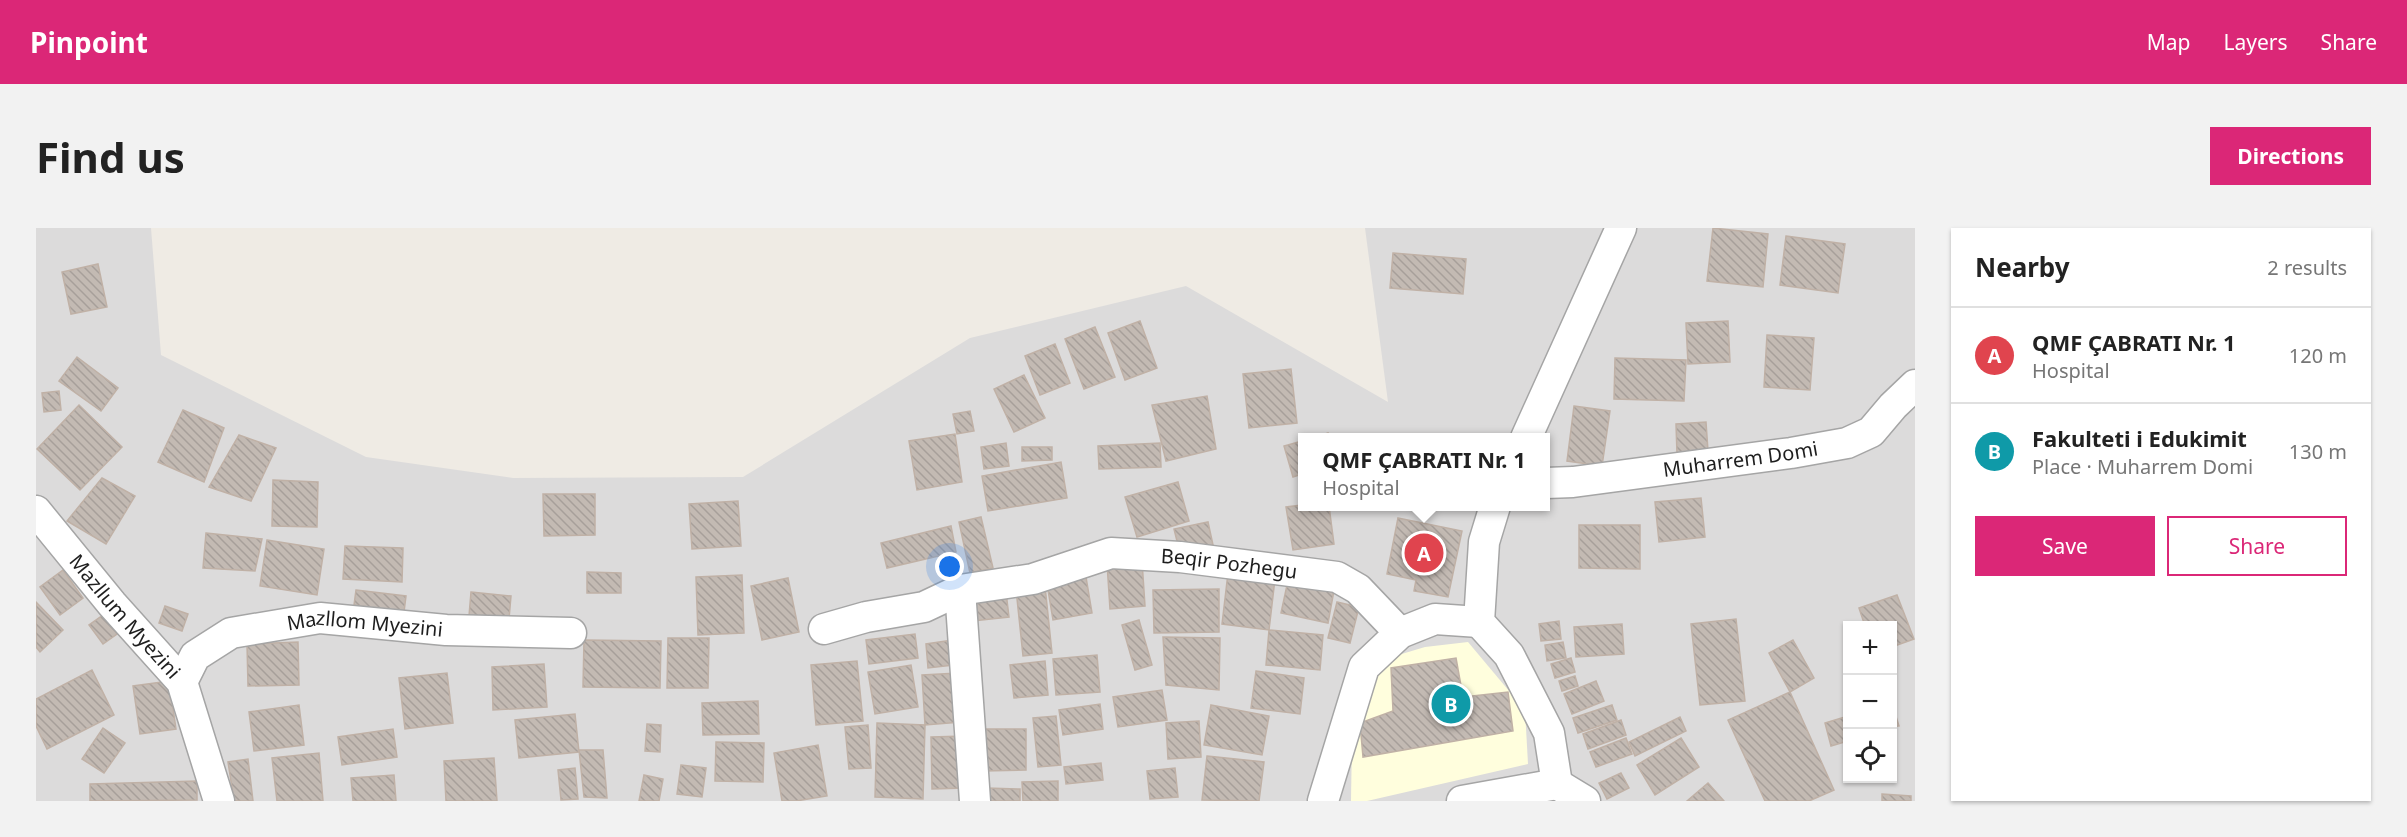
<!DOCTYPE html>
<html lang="en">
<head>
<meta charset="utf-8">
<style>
  body { margin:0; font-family:"Noto Sans",sans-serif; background:#f2f2f2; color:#222 }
  .controls { position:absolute; right:18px; bottom:18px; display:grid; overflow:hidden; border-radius:0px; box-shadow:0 2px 4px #0004 }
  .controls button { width:54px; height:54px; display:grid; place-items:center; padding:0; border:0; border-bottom:2px solid #e0e0e0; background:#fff; color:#222; font:30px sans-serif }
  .you { position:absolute; left:914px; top:339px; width:21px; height:21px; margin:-15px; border:4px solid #fff; border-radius:50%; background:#1a73e8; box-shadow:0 0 0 9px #1a73e833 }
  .badge { display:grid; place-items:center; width:39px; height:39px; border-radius:50%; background:#db2777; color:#fff; font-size:20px; font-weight:700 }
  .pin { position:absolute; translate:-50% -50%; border:3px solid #fff; box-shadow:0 2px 6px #0006 }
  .popup { position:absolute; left:1262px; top:205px; width:252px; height:78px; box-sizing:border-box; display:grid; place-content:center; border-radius:0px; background:#fff; filter:drop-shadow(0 2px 4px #0005); font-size:20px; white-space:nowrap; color:#767676 }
  .popup b { font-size:22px; color:#222 }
  .popup::after { content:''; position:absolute; left:50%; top:100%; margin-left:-12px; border:12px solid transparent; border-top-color:#fff }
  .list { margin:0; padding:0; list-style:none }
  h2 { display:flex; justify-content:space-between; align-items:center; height:78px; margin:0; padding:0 24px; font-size:26px }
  h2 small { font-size:20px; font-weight:400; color:#767676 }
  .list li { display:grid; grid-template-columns:39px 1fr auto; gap:18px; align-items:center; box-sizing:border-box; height:96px; padding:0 24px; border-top:2px solid #e0e0e0 }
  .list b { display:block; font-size:22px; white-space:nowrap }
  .list p { margin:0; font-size:20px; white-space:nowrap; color:#767676 }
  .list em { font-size:20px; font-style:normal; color:#767676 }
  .actions { display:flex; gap:12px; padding:18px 24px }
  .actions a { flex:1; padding:14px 0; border:2px solid #db2777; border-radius:0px; text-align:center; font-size:21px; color:#db2777 }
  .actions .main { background:#db2777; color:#fff }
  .icon { flex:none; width:33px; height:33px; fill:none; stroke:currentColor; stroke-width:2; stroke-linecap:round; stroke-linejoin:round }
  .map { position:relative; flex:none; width:1879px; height:573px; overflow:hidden; border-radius:0px }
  header { display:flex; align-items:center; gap:36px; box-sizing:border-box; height:84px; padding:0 30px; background:#db2777; color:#fff }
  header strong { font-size:28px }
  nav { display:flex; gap:33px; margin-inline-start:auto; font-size:21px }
  .intro { display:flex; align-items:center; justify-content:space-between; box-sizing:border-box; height:144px; padding:0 36px }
  h1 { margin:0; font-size:42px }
  .button { padding:15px 27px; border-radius:0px; background:#db2777; color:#fff; font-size:21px; font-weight:700 }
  main { display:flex; gap:36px; padding:0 36px }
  aside { flex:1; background:#fff; border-radius:0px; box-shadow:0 2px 4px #0004 }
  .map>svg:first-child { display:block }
  .residential { fill:#dcdbdb; fill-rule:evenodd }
  .education { fill:#fffedd }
  .building { fill:url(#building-back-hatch); stroke:#c0b1a6; stroke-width:1.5 }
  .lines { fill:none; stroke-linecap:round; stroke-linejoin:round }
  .minor-casing { stroke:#a5a5a5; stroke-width:33 }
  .minor { stroke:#fff; stroke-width:30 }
  .labels { text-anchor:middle; stroke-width:4.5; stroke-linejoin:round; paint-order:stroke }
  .street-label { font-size:20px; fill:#1e1e1e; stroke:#fff }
</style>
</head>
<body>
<header>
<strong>Pinpoint</strong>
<nav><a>Map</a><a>Layers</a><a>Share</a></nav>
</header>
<div class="intro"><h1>Find us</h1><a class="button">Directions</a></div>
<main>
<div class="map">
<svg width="1879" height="573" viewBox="0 0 1879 573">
  <defs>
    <pattern id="building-back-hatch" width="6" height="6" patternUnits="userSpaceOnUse" patternTransform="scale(1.5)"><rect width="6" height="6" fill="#c3bab3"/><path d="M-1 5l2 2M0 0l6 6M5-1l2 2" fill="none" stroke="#a79f9a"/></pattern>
  </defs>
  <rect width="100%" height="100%" fill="#efebe4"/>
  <!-- residential -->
  <path class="residential" d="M 0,0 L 115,0 L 125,127 L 330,229 L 477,250 L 707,249 L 934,110 L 1150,58 L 1352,174 L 1329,0 L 1879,0 L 1879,573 L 0,573 ZM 1266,210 L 1510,210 L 1510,278 L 1266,278 ZM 1812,398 L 1856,398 L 1856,550 L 1812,550 Z"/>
  <!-- education -->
  <path class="education" d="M 1432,414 L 1489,482 L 1492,536 L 1331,573 L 1315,573 L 1316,511 L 1349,431 L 1389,419 Z"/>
  <!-- building -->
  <g class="building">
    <path d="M 1677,0 L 1732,6 L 1727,59 L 1671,53 Z"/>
    <path d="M 1750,8 L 1809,16 L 1802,65 L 1744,57 Z"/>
    <path d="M 1357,25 L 1430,31 L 1427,66 L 1354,60 Z"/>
    <path d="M 62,36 L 71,79 L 35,86 L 26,44 Z"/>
    <path d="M 1104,93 L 1121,140 L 1089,152 L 1072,105 Z"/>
    <path d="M 1692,93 L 1694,134 L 1652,136 L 1650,95 Z"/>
    <path d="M 1059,99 L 1079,149 L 1048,161 L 1029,111 Z"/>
    <path d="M 1731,107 L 1778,110 L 1774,162 L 1728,159 Z"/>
    <path d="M 1019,116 L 1034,155 L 1004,167 L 989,128 Z"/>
    <path d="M 41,129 L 82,160 L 65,183 L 23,153 Z"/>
    <path d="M 1579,130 L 1650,132 L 1648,173 L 1578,171 Z"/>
    <path d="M 1255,141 L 1261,195 L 1213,200 L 1207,146 Z"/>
    <path d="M 988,147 L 1009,190 L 978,204 L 958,161 Z"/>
    <path d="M 23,163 L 25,182 L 8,184 L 6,165 Z"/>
    <path d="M 1171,168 L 1180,221 L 1130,233 L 1116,177 Z"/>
    <path d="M 43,177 L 86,219 L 44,262 L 1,221 Z"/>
    <path d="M 1538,178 L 1574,183 L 1566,238 L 1531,233 Z"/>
    <path d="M 147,182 L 188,200 L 168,254 L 122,234 Z"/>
    <path d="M 934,183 L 938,203 L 921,206 L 917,186 Z"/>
    <path d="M 1670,194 L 1672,223 L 1641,226 L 1640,196 Z"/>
    <path d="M 1292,205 L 1293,210 L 1277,210 Z"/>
    <path d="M 919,206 L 926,254 L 881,262 L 873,213 Z"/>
    <path d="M 203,207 L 240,220 L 215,273 L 173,259 Z"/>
    <path d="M 1266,213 L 1266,246 L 1257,249 L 1248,218 Z"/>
    <path d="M 970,215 L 973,238 L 948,241 L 945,219 Z"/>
    <path d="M 1124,215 L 1125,239 L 1063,241 L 1062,218 Z"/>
    <path d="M 986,219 L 1016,219 L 1016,232 L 986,233 Z"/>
    <path d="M 1025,234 L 1031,270 L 952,283 L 946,248 Z"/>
    <path d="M 66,250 L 99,268 L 70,316 L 31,293 Z"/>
    <path d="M 237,252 L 282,254 L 281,299 L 236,298 Z"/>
    <path d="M 1142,254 L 1153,293 L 1101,309 L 1089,269 Z"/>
    <path d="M 507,266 L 559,266 L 559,307 L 508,308 Z"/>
    <path d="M 1665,270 L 1669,309 L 1623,314 L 1619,274 Z"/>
    <path d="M 702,273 L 705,318 L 656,321 L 653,276 Z"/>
    <path d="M 1266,277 L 1293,278 L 1298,316 L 1257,322 L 1250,279 Z"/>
    <path d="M 945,289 L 957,340 L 934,345 L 923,294 Z"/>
    <path d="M 1362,290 L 1426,303 L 1412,369 L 1378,363 L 1380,352 L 1351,346 Z"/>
    <path d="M 1172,294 L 1177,317 L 1144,325 L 1138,301 Z"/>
    <path d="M 1543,297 L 1604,297 L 1604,341 L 1543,340 Z"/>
    <path d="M 915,298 L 920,324 L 851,340 L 845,315 Z"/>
    <path d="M 170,305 L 226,311 L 219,343 L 167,340 Z"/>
    <path d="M 231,312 L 288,321 L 281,367 L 224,358 Z"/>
    <path d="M 309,318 L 367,320 L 366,354 L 307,351 Z"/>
    <path d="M 1106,333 L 1109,378 L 1074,381 L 1071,335 Z"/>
    <path d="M 27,342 L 47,370 L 24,387 L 4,359 Z"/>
    <path d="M 1049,343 L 1056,385 L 1017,392 L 1010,350 Z"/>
    <path d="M 551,344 L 585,345 L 585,365 L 551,365 Z"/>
    <path d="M 1192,345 L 1239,351 L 1233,402 L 1186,396 Z"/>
    <path d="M 706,347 L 708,405 L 662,407 L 660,349 Z"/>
    <path d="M 1253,348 L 1299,357 L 1292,395 L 1245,385 Z"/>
    <path d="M 752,350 L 763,404 L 726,412 L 715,358 Z"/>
    <path d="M 1009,358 L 1016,425 L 987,428 L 980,361 Z"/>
    <path d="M 1183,361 L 1183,404 L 1118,405 L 1117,362 Z"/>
    <path d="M 320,362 L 370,368 L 368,384 L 318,377 Z"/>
    <path d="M 435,364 L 475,368 L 473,391 L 433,388 Z"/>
    <path d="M 970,364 L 973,389 L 937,393 L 935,368 Z"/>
    <path d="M 1861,367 L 1878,411 L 1856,419 L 1856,398 L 1829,398 L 1823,380 Z"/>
    <path d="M 0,374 L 27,402 L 4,424 L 0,419 Z"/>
    <path d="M 1301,374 L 1323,379 L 1314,415 L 1292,410 Z"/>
    <path d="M 129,378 L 152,386 L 146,403 L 123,395 Z"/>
    <path d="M 67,387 L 81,406 L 67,416 L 53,397 Z"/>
    <path d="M 1700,391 L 1709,473 L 1664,477 L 1655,396 Z"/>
    <path d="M 1103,392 L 1116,437 L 1099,442 L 1086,397 Z"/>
    <path d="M 1523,393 L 1525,411 L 1505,413 L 1503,396 Z"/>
    <path d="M 1586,396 L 1588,426 L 1540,429 L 1538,399 Z"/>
    <path d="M 1233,402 L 1287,407 L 1284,442 L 1230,437 Z"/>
    <path d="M 879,406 L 882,430 L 833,436 L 830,412 Z"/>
    <path d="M 1127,409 L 1184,410 L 1183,462 L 1130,457 Z"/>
    <path d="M 632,410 L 673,410 L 672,460 L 631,460 Z"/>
    <path d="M 923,411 L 926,436 L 892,440 L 890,416 Z"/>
    <path d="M 548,412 L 625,413 L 624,460 L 547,459 Z"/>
    <path d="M 1757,412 L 1778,450 L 1754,464 L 1733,425 Z"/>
    <path d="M 262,414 L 263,457 L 212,458 L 211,416 Z"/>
    <path d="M 1527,414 L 1530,430 L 1511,433 L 1509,417 Z"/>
    <path d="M 1061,427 L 1064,464 L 1020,467 L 1017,431 Z"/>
    <path d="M 1420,430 L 1427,469 L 1472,464 L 1477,503 L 1327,529 L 1324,495 L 1357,483 L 1355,440 Z"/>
    <path d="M 1535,430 L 1539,444 L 1519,450 L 1515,436 Z"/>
    <path d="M 821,433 L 827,493 L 780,497 L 775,437 Z"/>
    <path d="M 1009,433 L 1012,467 L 978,470 L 974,437 Z"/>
    <path d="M 508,436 L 511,479 L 457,482 L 456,439 Z"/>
    <path d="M 875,437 L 882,479 L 839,486 L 832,444 Z"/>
    <path d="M 56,442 L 78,487 L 11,521 L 0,498 L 0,471 Z"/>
    <path d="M 1220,443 L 1268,450 L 1264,486 L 1215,480 Z"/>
    <path d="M 411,445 L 417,495 L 369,501 L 363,450 Z"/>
    <path d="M 922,445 L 925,494 L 889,497 L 886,447 Z"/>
    <path d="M 1539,448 L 1542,458 L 1526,463 L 1523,453 Z"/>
    <path d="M 133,453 L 140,501 L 104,506 L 97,458 Z"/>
    <path d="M 1560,453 L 1568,473 L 1536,486 L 1528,466 Z"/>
    <path d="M 1126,462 L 1131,492 L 1082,499 L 1077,469 Z"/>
    <path d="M 1754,464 L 1798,562 L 1773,573 L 1729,573 L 1692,492 Z"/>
    <path d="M 722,473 L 723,506 L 667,507 L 666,475 Z"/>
    <path d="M 1064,476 L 1067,501 L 1027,507 L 1023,482 Z"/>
    <path d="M 1856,476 L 1863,498 L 1856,499 Z"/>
    <path d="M 263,477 L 268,517 L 218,523 L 213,484 Z"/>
    <path d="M 1175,477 L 1233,488 L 1226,527 L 1168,517 Z"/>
    <path d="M 1576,477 L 1581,492 L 1542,505 L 1537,490 Z"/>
    <path d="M 539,486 L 543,524 L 483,530 L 479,492 Z"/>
    <path d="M 1020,488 L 1025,537 L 1002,539 L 997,490 Z"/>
    <path d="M 1812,488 L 1812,513 L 1795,518 L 1789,495 Z"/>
    <path d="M 1644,489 L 1650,503 L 1599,528 L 1593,514 Z"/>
    <path d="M 1585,492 L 1590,507 L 1552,521 L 1547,506 Z"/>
    <path d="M 1163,493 L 1165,529 L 1132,531 L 1130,495 Z"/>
    <path d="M 841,495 L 889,497 L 887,571 L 839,569 Z"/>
    <path d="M 611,496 L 625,497 L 624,524 L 609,523 Z"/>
    <path d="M 832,497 L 835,540 L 813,541 L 809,499 Z"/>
    <path d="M 67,500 L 89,515 L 68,545 L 46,531 Z"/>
    <path d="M 357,501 L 361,529 L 306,537 L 302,509 Z"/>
    <path d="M 947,501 L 990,501 L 990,542 L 948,543 Z"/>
    <path d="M 928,508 L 929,560 L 896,561 L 895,509 Z"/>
    <path d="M 1590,510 L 1596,526 L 1560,539 L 1554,524 Z"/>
    <path d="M 1645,510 L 1663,539 L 1619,567 L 1601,537 Z"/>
    <path d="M 680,514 L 728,515 L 727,554 L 679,553 Z"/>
    <path d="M 782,517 L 791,568 L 760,573 L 746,573 L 738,525 Z"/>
    <path d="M 543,522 L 567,522 L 571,570 L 548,569 Z"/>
    <path d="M 283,525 L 287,573 L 241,573 L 236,530 Z"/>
    <path d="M 1171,528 L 1228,534 L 1223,573 L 1166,572 Z"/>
    <path d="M 458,530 L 461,573 L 410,573 L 408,533 Z"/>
    <path d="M 212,531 L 217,573 L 198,573 L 192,534 Z"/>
    <path d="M 1065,535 L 1067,552 L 1030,556 L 1028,539 Z"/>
    <path d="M 645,537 L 670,540 L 666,569 L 641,566 Z"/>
    <path d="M 539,540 L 542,571 L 525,572 L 522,542 Z"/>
    <path d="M 1139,540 L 1142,569 L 1114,571 L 1111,543 Z"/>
    <path d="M 1585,545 L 1593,560 L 1571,571 L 1563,555 Z"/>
    <path d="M 358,547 L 360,573 L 317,573 L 315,550 Z"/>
    <path d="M 608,547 L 627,551 L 623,573 L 603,573 Z"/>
    <path d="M 161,553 L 161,572 L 54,573 L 54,556 Z"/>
    <path d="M 1022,553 L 1022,573 L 987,573 L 986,554 Z"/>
    <path d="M 1672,555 L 1688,573 L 1651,573 Z"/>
    <path d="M 950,560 L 984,561 L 984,573 L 950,573 Z"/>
    <path d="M 1846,566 L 1875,568 L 1875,573 L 1846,573 Z"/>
  </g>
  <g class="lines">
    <!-- minor casing -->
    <g class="minor-casing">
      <g id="minor">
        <path d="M 1490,210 L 1585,0"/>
        <path id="s1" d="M 1510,255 L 1537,254 L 1755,225 L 1811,215 L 1835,204 L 1857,178 L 1879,157"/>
        <path d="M 1459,278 L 1448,314 L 1443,394 L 1473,427 L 1513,505 L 1521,556"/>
        <path id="s2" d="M 0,283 L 76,376 L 146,454 L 183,573"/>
        <path d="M 924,362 L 939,573"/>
        <path id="s3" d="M 788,401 L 830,389 L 888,379 L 924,362 L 997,351 L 1075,325 L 1144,329 L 1301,349 L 1322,361 L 1364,405"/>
        <path id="s4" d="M 146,454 L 159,428 L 195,405 L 284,390 L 410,402 L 535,405"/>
        <path d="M 1521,556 L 1549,573"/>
        <path d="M 1287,573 L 1328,439 L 1364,405 L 1399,391 L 1443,394"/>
        <path d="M 1426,573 L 1521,556"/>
      </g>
    </g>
    <!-- minor -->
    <use href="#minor" class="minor"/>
  </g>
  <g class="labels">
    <!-- street labels -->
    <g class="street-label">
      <text dy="7" stroke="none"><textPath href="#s1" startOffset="196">Muharrem Domi</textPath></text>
      <text dy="7" stroke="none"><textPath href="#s3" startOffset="417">Beqir Pozhegu</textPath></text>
      <text dy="7" stroke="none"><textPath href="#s2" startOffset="138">Mazllum Myezini</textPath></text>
      <text dy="7" stroke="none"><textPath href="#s4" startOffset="207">Mazllom Myezini</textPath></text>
    </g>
  </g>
</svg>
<div class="controls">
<button>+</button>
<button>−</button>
<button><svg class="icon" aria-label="locate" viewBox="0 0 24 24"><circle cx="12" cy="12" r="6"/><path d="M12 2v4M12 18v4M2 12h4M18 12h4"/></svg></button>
</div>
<div class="you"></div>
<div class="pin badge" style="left:1388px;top:325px;background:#e0444e">A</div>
<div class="popup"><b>QMF ÇABRATI Nr. 1</b>Hospital</div>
<div class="pin badge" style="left:1415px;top:476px;background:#0f9aa8">B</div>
</div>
<aside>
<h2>Nearby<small>2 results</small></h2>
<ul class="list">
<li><span class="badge" style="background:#e0444e">A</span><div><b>QMF ÇABRATI Nr. 1</b><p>Hospital</p></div><em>120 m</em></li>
<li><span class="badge" style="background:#0f9aa8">B</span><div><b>Fakulteti i Edukimit</b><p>Place · Muharrem Domi</p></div><em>130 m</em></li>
</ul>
<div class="actions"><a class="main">Save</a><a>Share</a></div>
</aside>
</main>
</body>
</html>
